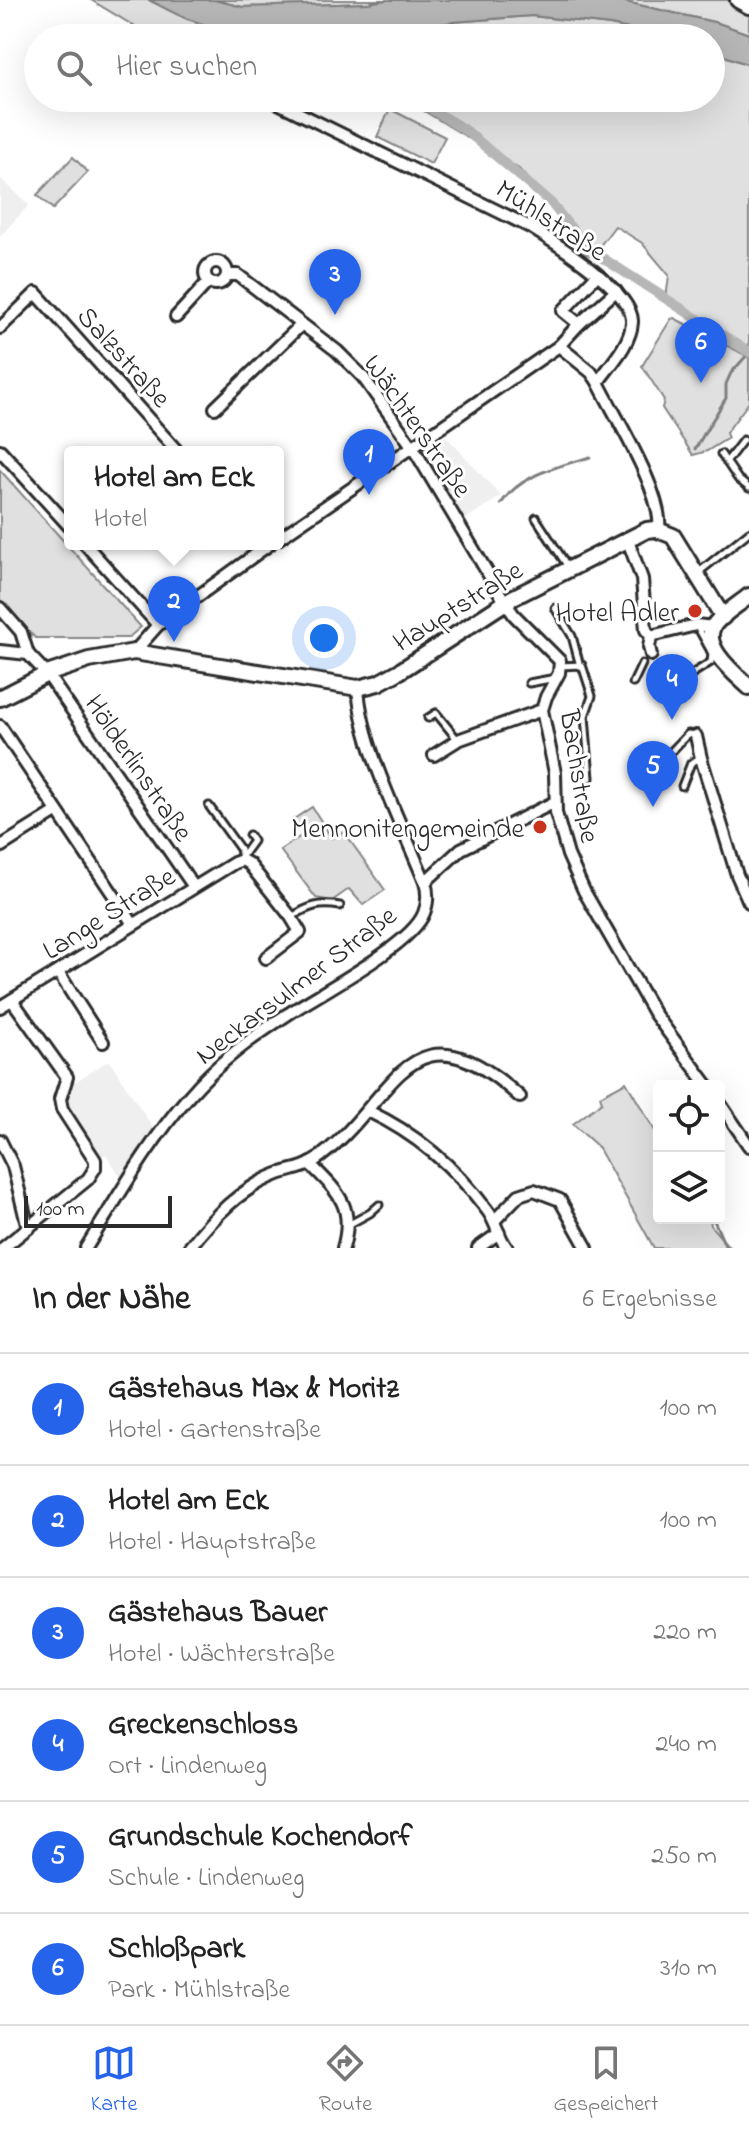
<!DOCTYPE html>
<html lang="de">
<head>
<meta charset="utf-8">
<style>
  body { margin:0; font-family:"Indie Flower",sans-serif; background:#f6f6f6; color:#222 }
  .controls { position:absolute; right:24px; bottom:24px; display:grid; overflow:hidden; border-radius:8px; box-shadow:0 8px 32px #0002 }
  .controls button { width:72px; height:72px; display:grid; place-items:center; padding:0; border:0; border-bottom:2px solid #e0e0e0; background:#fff; color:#222; font:40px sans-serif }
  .scale { position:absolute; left:24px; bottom:20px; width:148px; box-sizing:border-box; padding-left:8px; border:4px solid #2b2b2b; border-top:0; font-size:22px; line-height:28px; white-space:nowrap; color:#2b2b2b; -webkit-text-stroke:6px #fff; paint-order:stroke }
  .you { position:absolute; left:324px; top:638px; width:28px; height:28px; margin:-20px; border:6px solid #fff; border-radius:50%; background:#1a73e8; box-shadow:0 0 0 12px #1a73e833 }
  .badge { display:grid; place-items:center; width:52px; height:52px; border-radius:50%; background:#2563eb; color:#fff; font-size:26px; font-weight:700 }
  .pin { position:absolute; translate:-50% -66px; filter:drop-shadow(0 2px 4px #0008) }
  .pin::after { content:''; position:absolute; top:42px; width:28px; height:24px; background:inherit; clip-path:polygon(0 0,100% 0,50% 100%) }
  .popup { position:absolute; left:64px; top:446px; width:220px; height:104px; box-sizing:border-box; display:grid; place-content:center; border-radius:8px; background:#fff; filter:drop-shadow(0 2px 6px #0005); font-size:26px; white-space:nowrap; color:#767676 }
  .popup b { font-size:30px; color:#222 }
  .popup::after { content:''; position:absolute; left:50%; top:100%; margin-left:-16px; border:16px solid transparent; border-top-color:#fff }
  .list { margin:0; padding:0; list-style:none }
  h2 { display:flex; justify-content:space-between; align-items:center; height:104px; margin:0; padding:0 32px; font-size:34px }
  h2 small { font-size:26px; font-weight:400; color:#767676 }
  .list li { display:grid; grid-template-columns:52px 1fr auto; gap:24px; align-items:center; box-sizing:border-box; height:112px; padding:0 32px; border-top:2px solid #e0e0e0 }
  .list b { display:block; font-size:30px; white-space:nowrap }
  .list p { margin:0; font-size:26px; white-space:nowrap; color:#767676 }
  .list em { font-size:26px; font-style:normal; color:#767676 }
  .icon { flex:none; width:44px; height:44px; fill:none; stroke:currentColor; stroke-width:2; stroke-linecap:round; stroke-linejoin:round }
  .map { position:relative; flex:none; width:749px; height:1248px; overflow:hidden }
  .search { position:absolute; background:#fff; box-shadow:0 8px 32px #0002; left:24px; right:24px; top:24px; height:88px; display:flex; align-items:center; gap:20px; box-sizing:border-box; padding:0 28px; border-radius:44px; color:#767676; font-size:30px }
  .sheet { height:776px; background:#fff }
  nav { display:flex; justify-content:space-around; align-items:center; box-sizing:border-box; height:112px; border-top:2px solid #e0e0e0; background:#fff; font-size:22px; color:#767676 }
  nav a { display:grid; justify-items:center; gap:4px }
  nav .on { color:#2563eb }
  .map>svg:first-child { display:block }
  .built { fill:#efefef }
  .green { fill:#e0e0e0; stroke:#868686; stroke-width:2 }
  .water { fill:#b6b6b6; stroke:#7e7e7e; stroke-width:2 }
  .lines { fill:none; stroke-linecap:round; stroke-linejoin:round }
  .stream { stroke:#7e7e7e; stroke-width:3 }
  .canal { stroke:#b6b6b6; stroke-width:10 }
  .service-casing { stroke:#2b2b2b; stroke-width:11 }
  .minor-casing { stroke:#2b2b2b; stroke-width:16 }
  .secondary-casing { stroke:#2b2b2b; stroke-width:20 }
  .service { stroke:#fff; stroke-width:5 }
  .minor { stroke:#fff; stroke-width:10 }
  .secondary { stroke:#fff; stroke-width:14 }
  .poi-dot { fill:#c8321e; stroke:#fff; stroke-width:3 }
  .labels { text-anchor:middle; stroke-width:6; stroke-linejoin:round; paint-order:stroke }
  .street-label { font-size:28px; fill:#2b2b2b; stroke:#fff }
  .poi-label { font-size:28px; fill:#2b2b2b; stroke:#fff; text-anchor:end }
</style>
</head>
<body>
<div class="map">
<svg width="749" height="1248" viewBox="0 0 749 1248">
  <rect width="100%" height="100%" fill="#fff"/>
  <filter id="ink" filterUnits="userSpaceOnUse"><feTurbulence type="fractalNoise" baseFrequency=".0125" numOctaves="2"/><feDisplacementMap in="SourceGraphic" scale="16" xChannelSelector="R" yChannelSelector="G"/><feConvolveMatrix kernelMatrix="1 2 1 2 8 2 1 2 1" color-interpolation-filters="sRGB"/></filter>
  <g filter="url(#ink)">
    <!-- built -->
    <g class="built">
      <path d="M 0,178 L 29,205 L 0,236 Z"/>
      <path d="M 446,436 L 501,496 L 464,520 L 424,451 Z"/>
      <path d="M 109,1060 L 159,1137 L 126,1185 L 106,1154 L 99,1158 L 61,1097 L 64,1089 Z"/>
    </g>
    <!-- green -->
    <g class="green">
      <path d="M 91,0 L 149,0 L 187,19 L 236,33 L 284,38 L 154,38 Z"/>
      <path d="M 214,0 L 386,0 L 368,3 L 242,7 Z"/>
      <path d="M 617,0 L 749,0 L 749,34 L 718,23 Z"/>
      <path d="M 532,16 L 610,25 L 674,38 L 385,38 L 383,33 L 453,22 Z"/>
      <path d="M 711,51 L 749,65 L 749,347 L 666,299 L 669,275 L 642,243 L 615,226 L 592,256 L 582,253 L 554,209 L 519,169 L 403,98 L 711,98 Z"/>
      <path d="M 390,109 L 445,137 L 431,164 L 377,137 Z"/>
      <path d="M 73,157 L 88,172 L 53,209 L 37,195 Z"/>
      <path d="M 674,318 L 749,357 L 749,402 L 726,433 L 728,438 L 707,451 L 693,455 L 662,408 L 664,400 L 642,366 L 671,319 Z"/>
      <path d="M 0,470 L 130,615 L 141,627 L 128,638 L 35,638 L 0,600 Z"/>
      <path d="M 312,807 L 332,838 L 344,832 L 385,890 L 363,905 L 349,889 L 332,901 L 316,898 L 280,850 L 304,834 L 294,819 Z"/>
      <path d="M 626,1082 L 657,1134 L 659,1133 L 659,1218 L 710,1218 L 711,1226 L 730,1248 L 654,1248 L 598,1147 L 573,1124 L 602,1102 L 600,1096 Z"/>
    </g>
    <!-- water -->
    <path class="water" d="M 149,0 L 214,0 L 243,7 L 368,3 L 386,0 L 617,0 L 718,23 L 749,34 L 749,65 L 711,51 L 711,38 L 674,38 L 610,25 L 532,16 L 453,22 L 384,33 L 385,38 C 319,38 251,43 188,19 C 174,14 161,6 149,0 Z"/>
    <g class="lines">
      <!-- stream -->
      <g class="stream">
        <path d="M 695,449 L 726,398 L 726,384 L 731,373 L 749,353"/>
        <path d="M 501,504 C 520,474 558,467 590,457"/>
        <path d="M 713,1218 L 726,1248"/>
      </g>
      <!-- canal -->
      <path class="canal" d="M 424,98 L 433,110 L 468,132 L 551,203 L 587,248 L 749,352"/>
      <!-- service casing -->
      <g class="service-casing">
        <g id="service">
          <path d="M 721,454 L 738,479 L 749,488"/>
          <path d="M 727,461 L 743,440"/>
          <path d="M 536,518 L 568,567"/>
          <path d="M 699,572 L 749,532"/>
          <path d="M 555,608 L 572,636 L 580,666"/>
          <path d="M 697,626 L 708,646"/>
          <path d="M 560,666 L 582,665 L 592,696 L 585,716 L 590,778"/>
          <path d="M 529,683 L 556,678"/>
          <path d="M 633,683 L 642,664"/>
          <path d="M 671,687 L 711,662 L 712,654"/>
          <path d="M 428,718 L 436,713 L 457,739"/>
          <path d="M 668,777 L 667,756 L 688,734 L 695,735"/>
          <path d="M 682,786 L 691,763 L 700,758"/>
          <path d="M 209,806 L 240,849 L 242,859"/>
          <path d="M 242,856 L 253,841 L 249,835"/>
          <path d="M 292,917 C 310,905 320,903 340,906"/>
          <path d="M 348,1225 L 370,1213 L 379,1205"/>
        </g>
      </g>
      <!-- minor casing -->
      <g class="minor-casing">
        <g id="minor">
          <path d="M 268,98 L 530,227 C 554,242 634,292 632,322 C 631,344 610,365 598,382 C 615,417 664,494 659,530"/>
          <circle cx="216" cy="273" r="11"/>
          <path d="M 228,275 L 238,275 L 337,351 L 363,377 L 412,446 L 505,602 L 514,615 L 560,661 L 559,673 L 546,697 L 542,710 L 555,773 L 556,813 L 568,855 L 584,891 L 654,1013 L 708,1086"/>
          <path d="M 176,317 L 208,282"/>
          <path d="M 579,324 L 563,311 L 596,276"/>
          <path d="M 0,328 L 36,293 L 178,452"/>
          <path d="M 559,346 L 591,372 L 598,382"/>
          <path d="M 215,408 L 301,325"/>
          <path d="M 0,450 L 70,527"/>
          <path d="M 627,538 L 642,579 L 646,630 L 651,636"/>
          <path d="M 278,539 L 559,346 L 579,324 L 616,291"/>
          <path d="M 85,544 L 158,625"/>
          <path d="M 0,608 L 21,632 L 28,654"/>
          <path d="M 651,636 L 696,625 L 713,627"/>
          <path d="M 0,651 L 28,654 L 47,674 L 194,887"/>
          <path d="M 134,652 L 158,625 L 270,544"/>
          <path d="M 651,655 L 649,647 L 651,636"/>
          <path d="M 0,726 L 133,924"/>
          <path d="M 696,736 L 701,758 L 737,875 L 749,902"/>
          <path d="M 434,755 L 458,740 L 542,710"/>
          <path d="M 0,847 L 56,812"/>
          <path d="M 425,882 L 461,849 L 555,802"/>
          <path d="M 58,972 L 103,1042"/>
          <path d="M 0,1007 L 234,863 L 242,860 L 249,864 L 291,917 L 300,932 L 266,958"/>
          <path d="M 719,1102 L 749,1146"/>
          <path d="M 368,1111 C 415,1133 455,1167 487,1210 C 496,1221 498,1237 507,1248"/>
          <path d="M 0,1140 L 13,1166 L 28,1228"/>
          <path d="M 310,1164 C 338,1192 355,1206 343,1248"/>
          <path d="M 494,1221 L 519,1195 L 534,1190 L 560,1200 L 587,1248"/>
          <path d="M 3,1248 L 88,1179 L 95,1168 L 95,1160 L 62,1109 L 60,1099 L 67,1077 L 12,1000"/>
          <path d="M 86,1248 C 118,1197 149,1142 189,1096 C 217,1063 253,1037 288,1014 C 320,993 412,945 424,913 C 428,903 428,892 425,882 C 402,825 362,748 358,688"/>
          <path d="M 189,1248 C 213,1217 241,1188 278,1174 C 289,1170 303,1169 313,1162 C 396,1105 406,993 520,1097"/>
          <path d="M 478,1248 L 499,1233"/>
        </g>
      </g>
      <!-- secondary casing -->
      <g class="secondary-casing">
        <g id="secondary">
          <path d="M 738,0 L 749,6"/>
          <path d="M 749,596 C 738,605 722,614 714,625 C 700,646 735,674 749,687"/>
          <path d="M 0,698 L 47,674 L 89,660 L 134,652 L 358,688 L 378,683 L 400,671 L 512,598 L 647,530 L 655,529 L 673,536 L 723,617"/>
        </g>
      </g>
      <!-- service -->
      <use href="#service" class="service"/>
      <!-- minor -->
      <use href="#minor" class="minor"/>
      <!-- secondary -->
      <use href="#secondary" class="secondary"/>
    </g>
  </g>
  <!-- markers -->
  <g class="poi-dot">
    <circle cx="695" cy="611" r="8"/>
    <circle cx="540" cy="827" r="8"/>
  </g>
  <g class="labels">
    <!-- street labels -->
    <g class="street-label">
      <text transform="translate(552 219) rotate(33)" y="10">Mühlstraße</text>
      <text transform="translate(125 356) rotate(48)" y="10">Salzstraße</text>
      <text transform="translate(419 425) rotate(55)" y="10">Wächterstraße</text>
      <text transform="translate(457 605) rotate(-32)" y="10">Hauptstraße</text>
      <text transform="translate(140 767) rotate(56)" y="10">Hölderlinstraße</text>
      <text transform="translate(581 776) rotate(81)" y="10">Bachstraße</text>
      <text transform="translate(108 912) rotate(-32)" y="10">Lange Straße</text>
      <text transform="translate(295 984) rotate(-37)" y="10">Neckarsulmer Straße</text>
    </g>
    <!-- poi labels -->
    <g class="poi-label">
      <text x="679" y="621">Hotel Adler</text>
      <text x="524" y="837">Mennonitengemeinde</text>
    </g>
  </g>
</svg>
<div class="controls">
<button><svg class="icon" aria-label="locate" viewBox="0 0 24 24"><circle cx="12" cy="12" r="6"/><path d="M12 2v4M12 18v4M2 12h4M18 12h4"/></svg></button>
<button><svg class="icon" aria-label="layers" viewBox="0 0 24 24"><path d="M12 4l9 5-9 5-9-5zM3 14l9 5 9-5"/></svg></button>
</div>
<div class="scale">100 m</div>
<div class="you"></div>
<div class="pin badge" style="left:369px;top:495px">1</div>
<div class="pin badge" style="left:174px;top:642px">2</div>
<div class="popup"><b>Hotel am Eck</b>Hotel</div>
<div class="pin badge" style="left:335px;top:315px">3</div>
<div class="pin badge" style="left:672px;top:720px">4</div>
<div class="pin badge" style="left:653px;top:807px">5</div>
<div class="pin badge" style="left:701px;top:383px">6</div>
<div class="search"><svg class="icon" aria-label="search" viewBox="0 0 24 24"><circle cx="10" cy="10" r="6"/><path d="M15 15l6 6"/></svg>Hier suchen</div>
</div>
<section class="sheet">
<h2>In der Nähe<small>6 Ergebnisse</small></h2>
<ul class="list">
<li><span class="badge">1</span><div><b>Gästehaus Max &amp; Moritz</b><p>Hotel · Gartenstraße</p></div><em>100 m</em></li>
<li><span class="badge">2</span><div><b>Hotel am Eck</b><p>Hotel · Hauptstraße</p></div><em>100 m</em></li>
<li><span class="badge">3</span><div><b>Gästehaus Bauer</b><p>Hotel · Wächterstraße</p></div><em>220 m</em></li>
<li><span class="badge">4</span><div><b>Greckenschloss</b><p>Ort · Lindenweg</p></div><em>240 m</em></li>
<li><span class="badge">5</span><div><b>Grundschule Kochendorf</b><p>Schule · Lindenweg</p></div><em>250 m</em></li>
<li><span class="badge">6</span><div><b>Schloßpark</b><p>Park · Mühlstraße</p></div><em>310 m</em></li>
</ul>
</section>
<nav>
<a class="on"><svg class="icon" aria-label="map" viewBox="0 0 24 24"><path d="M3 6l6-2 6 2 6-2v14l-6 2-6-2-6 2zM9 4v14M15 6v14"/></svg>Karte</a>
<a><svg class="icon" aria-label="directions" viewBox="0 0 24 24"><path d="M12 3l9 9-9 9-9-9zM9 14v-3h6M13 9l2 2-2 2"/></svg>Route</a>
<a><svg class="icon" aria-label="saved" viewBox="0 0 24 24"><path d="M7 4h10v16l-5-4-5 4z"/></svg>Gespeichert</a>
</nav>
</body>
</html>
